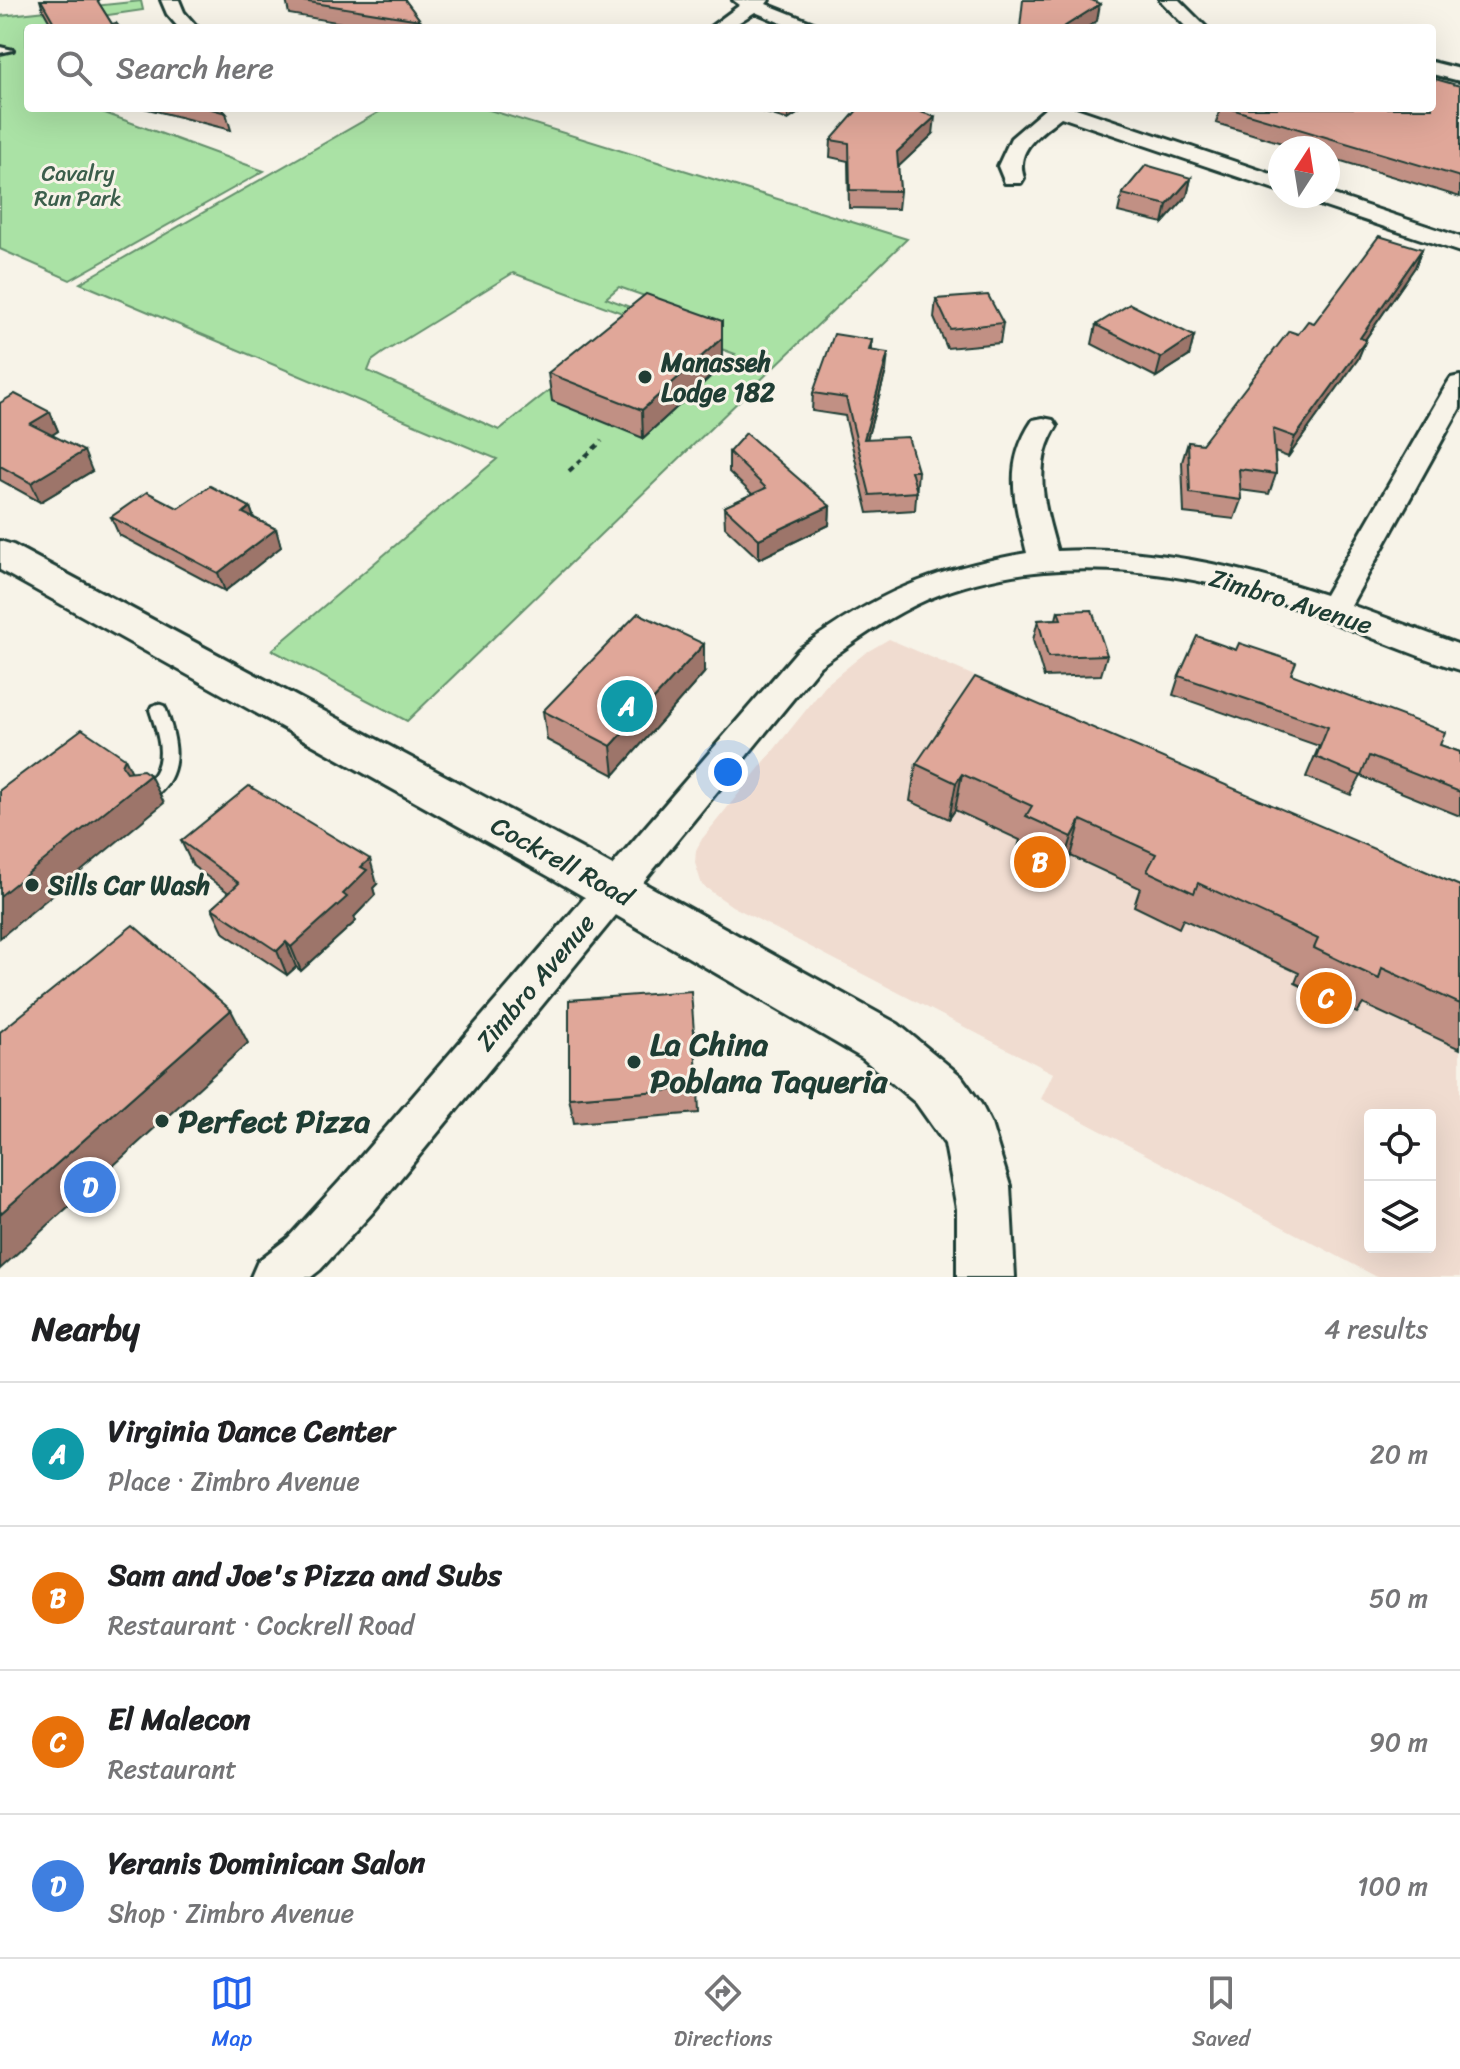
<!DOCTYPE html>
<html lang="en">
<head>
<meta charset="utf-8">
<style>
  body { margin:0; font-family:Sriracha,sans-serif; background:#f6f6f6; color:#202124 }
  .controls { position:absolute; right:24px; bottom:24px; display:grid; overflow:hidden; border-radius:8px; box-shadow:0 8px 32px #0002 }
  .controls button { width:72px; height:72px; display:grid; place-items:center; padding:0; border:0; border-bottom:2px solid #e0e0e0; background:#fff; color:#202124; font:40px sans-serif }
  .compass { position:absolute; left:1268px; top:136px; width:72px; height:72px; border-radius:50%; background:#fff; box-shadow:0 8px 32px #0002; rotate:12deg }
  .you { position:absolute; left:728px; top:772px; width:28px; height:28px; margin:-20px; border:6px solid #fff; border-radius:50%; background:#1a73e8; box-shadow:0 0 0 12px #1a73e833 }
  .badge { display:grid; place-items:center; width:52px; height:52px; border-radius:50%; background:#2563eb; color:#fff; font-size:26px; font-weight:700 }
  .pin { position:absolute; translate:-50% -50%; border:4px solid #fff; box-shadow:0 2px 8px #0006 }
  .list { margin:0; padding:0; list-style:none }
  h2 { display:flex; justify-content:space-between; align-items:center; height:104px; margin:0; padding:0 32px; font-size:34px }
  h2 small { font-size:26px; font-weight:400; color:#757577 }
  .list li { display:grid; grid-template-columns:52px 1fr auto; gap:24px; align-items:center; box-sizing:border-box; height:144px; padding:0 32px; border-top:2px solid #e0e0e0 }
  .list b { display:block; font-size:30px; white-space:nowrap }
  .list p { margin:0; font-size:26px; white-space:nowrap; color:#757577 }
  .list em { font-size:26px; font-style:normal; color:#757577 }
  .icon { flex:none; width:44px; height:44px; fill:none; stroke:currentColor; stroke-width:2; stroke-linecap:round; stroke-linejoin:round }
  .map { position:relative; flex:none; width:1460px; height:1277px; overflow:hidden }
  .search { position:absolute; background:#fff; box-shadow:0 8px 32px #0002; left:24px; right:24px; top:24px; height:88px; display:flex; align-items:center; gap:20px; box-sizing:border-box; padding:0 28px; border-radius:8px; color:#757577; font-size:30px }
  .sheet { height:680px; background:#fff }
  nav { display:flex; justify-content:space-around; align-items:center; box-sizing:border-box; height:112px; border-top:2px solid #e0e0e0; background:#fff; font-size:22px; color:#757577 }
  nav a { display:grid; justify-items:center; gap:4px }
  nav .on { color:#2563eb }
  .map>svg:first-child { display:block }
  .built { fill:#f0dcd0; fill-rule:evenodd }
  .green { fill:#aae2a5; stroke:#64906c; stroke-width:2; fill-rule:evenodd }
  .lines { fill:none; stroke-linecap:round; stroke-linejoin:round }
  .service-casing { stroke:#1f3d34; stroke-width:6 }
  .minor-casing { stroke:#1f3d34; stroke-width:6 }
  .tertiary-casing { stroke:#1f3d34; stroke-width:6 }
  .path { stroke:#1f3d34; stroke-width:4; stroke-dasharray:6 5; stroke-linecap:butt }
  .service { fill:#f7f3e8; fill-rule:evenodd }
  .minor { fill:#f7f3e8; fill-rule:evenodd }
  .tertiary { fill:#f7f3e8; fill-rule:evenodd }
  .wall { fill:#c19084; stroke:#1f3d34; stroke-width:2 }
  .shaded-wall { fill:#9d756b; stroke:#1f3d34; stroke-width:2 }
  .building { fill:#e0a799; stroke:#1f3d34; stroke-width:2 }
  .poi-dot { fill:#1f3d34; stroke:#f7f3e8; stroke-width:3 }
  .labels { text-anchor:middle; stroke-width:6; stroke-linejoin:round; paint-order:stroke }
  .far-park-label { font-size:22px; fill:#3b5e4b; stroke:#f7f3e8 }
  .poi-label { font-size:26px; font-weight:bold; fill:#1f3d34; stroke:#f7f3e8; text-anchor:start }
  .street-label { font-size:26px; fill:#1f3d34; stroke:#f7f3e8 }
  .near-poi-label { font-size:32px; font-weight:bold; fill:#1f3d34; stroke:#f7f3e8; text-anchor:start }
</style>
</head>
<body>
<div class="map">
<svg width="1460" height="1277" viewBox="0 0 1460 1277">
  <rect width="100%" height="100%" fill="#f7f3e8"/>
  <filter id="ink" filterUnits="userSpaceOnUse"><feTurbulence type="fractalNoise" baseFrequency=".0125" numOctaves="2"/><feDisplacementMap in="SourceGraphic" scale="16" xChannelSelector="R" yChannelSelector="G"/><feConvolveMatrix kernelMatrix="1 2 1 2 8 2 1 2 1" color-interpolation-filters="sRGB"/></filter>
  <g filter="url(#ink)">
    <!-- built -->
    <path class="built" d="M 889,639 L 1460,886 L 1460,1277 L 1377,1277 L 1041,1099 L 1053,1073 L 732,906 L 702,885 L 695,863 L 696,850 L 702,839 L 827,684 L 865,653 ZM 1370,1115 L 1430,1115 L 1430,1247 L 1370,1247 Z"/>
    <!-- green -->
    <g class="green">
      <path d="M 141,1 L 143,10 L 26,27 L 28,108 L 91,108 L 264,171 L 70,280 L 0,249 L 0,16 Z"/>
      <path d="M 386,108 L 483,108 L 907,239 L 407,721 L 272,650 L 497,459 L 80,283 ZM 513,273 L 639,319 L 499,430 L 368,371 L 372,361 L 383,353 ZM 619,287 L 653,299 L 640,311 L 606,298 ZM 647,322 L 735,354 L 643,438 Z"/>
    </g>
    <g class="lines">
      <!-- service casing -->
      <g class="service-casing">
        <g id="service">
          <path d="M 0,47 L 13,50 L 0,53 Z"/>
          <path d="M 158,704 L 164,706 L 166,710 C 176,739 184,769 159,793 C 152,799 150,800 142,797 L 139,792 C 144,784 151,780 155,772 C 166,753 156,729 150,710 L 152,706 Z"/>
        </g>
      </g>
      <!-- minor casing -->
      <g class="minor-casing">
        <g id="minor">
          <path d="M 161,0 L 179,0 L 184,12 L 198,28 L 179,28 L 167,14 Z"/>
          <path d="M 733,0 L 769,0 L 766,4 L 816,24 L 818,28 L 793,28 L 755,12 L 730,28 L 709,28 L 740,5 Z"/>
          <path d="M 1160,0 L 1179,0 L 1207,28 L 1187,28 Z"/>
          <path d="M 1432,62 L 1460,69 L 1460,81 L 1432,74 Z"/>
          <path d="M 1046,108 L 1076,108 L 1280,177 L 1280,191 L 1061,117 C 1041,133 1014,149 1024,178 L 1021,183 L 1005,183 L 998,166 L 1011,138 Z"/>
          <path d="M 1328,193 L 1460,237 L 1460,252 L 1307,201 L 1304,196 L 1328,196 Z"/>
          <path d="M 1460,376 L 1460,408 L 1351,605 L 1460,645 L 1460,670 C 1402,652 1347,626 1290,606 C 1176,567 1042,551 928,599 C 889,616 855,641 820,666 L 372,1213 L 320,1270 L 311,1277 L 251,1277 L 258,1261 L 288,1238 L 340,1181 L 798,650 C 877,593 930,570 1027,553 C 1015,502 1002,466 1033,420 L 1043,418 L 1053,420 L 1057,426 C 1031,466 1045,508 1057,551 C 1149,546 1238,566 1325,595 L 1447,384 L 1451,378 Z"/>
        </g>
      </g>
      <!-- tertiary casing -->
      <g class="tertiary-casing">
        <path id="tertiary" d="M 0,541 L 13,545 L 582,849 L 898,1024 L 961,1076 L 981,1104 L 991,1124 L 1010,1186 L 1015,1277 L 957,1277 L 957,1209 L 945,1144 L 916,1103 L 862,1058 L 550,877 L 0,570 Z"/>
      </g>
      <!-- path -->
      <path class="path" d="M 569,471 L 602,441"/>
      <!-- service -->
      <use href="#service" class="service"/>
      <!-- minor -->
      <use href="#minor" class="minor"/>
      <!-- tertiary -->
      <use href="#tertiary" class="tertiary"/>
    </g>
    <!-- wall -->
    <g class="wall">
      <path d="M 40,0 L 99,0 L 98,2 L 112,24 L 120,28 L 53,28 L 43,10 Z"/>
      <path d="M 286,0 L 405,0 L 420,20 L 421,28 L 371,28 L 289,14 Z"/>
      <path d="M 1460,86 L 1460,197 L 1328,157 L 1328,148 L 1298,148 L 1216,123 L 1220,108 L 1432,108 Z"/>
      <path d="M 144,108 L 221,108 L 226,113 L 231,130 Z"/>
      <path d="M 750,108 L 806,108 L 788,120 Z"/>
      <path d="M 933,134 L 898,167 L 900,191 L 898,209 L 849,208 L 848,161 L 830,157 L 831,140 Z"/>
      <path d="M 1191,178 L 1187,196 L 1163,223 L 1118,212 L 1122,194 Z"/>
      <path d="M 1422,249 L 1415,267 L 1365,340 L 1358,359 L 1288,457 L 1275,452 L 1276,474 L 1269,494 L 1240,490 L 1241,500 L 1234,519 L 1184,513 L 1182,462 L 1188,442 L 1202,444 L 1298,334 Z"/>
      <path d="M 936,299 L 1003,323 L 1000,343 L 947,348 L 934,318 Z"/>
      <path d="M 722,321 L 722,366 L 643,438 L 552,401 L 548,373 Z"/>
      <path d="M 1096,325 L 1194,336 L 1189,356 L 1156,377 L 1092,344 Z"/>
      <path d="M 872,340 L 871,351 L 886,371 L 867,439 L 918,471 L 915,510 L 868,513 L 845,416 L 812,411 L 813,393 Z"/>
      <path d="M 0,403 L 50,412 L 58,431 L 52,435 L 92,471 L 40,502 L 0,480 Z"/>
      <path d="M 729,452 L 830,506 L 829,525 L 759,559 L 725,527 L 724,507 L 752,494 L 729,472 Z"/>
      <path d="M 250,507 L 254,518 L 276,529 L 281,547 L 225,591 L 119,535 L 111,517 L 178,508 Z"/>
      <path d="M 1058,611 L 1107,655 L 1101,675 L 1044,677 L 1033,640 L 1038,620 L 1056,619 Z"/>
      <path d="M 704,673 L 614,775 L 547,740 L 543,711 Z"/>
      <path d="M 1291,674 L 1440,745 L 1460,752 L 1460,816 L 1361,776 L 1351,795 L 1306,777 L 1319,746 L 1173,695 L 1179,676 Z"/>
      <path d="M 916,764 L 1460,886 L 1460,1049 L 1363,1004 L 1357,1013 L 1295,983 L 1299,973 L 1183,919 L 1179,928 L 1134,906 L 1140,888 L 1071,856 L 1061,872 L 1017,852 L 1020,840 L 955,810 L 949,819 L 910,801 Z"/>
      <path d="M 181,841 L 377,884 L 373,888 L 375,895 L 354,917 L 356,921 L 301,971 L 296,967 L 287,975 L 224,933 L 212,908 L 229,893 L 193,866 Z"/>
      <path d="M 698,1088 L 699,1113 L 574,1123 L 569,1098 Z"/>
    </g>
    <!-- shaded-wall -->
    <g class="shaded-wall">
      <path d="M 1100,4 L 1097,21 L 1086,28 L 1062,28 Z"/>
      <path d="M 788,108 L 806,108 L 788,120 Z"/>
      <path d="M 935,117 L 933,134 L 895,170 L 897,152 Z"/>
      <path d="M 1191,178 L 1187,196 L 1163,223 L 1167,205 Z"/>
      <path d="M 1422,249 L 1415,267 L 1353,357 L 1360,338 Z"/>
      <path d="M 1194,336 L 1189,356 L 1156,377 L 1161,358 Z"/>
      <path d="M 722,338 L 722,366 L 643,438 L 642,410 Z"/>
      <path d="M 1366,340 L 1358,359 L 1288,457 L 1295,437 Z"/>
      <path d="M 888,353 L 886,371 L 862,457 L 864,439 Z"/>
      <path d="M 50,412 L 58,431 L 39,443 L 30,424 Z"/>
      <path d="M 84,451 L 92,471 L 40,502 L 31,483 Z"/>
      <path d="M 830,506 L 829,525 L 759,559 L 759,539 Z"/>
      <path d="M 250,507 L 256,525 L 243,513 Z"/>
      <path d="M 276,529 L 281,547 L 225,591 L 218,573 Z"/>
      <path d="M 704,644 L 704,673 L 614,775 L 611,746 Z"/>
      <path d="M 125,758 L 138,785 L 150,775 L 164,803 L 0,938 L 0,896 L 122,765 Z"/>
      <path d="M 962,774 L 955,810 L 949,819 L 956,783 Z"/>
      <path d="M 1081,820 L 1071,856 L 1061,872 L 1072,837 Z"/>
      <path d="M 370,859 L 377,884 L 373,888 L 375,895 L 354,917 L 356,921 L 301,971 L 291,947 L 343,894 L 361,867 Z"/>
      <path d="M 286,942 L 296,967 L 287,975 L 277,951 Z"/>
      <path d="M 231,1010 L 248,1043 L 0,1269 L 0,1214 Z"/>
    </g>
    <!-- building -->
    <g class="building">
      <path d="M 41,0 L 97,0 L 112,24 L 116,23 L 120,28 L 57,28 Z"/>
      <path d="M 296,0 L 405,0 L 420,20 Z"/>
      <path d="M 1023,0 L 1092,0 L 1100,4 L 1062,28 L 1020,28 Z"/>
      <path d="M 1432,78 L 1460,86 L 1460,177 L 1228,108 L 1432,108 Z"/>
      <path d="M 208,108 L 221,108 L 226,113 Z"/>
      <path d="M 859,108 L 910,108 L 935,117 L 897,152 L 900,191 L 850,190 L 849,143 L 831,140 Z"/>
      <path d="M 1146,165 L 1191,178 L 1167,205 L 1122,194 Z"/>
      <path d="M 1379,236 L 1422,249 L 1360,338 L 1366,340 L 1295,437 L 1273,429 L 1276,474 L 1239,469 L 1241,500 L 1190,493 L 1188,442 L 1202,444 L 1289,331 L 1298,334 L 1308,321 L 1314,323 Z"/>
      <path d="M 646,294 L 722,321 L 722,338 L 642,410 L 548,373 Z"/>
      <path d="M 988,295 L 1003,323 L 950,329 L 936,299 Z"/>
      <path d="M 1130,304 L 1194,336 L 1161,358 L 1096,325 Z"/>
      <path d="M 834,334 L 872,340 L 869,350 L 888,353 L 864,439 L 908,437 L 918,471 L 911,471 L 917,492 L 870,495 L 846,398 L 813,393 Z"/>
      <path d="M 15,394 L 50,412 L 30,424 L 84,451 L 31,483 L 0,466 L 0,403 Z"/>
      <path d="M 746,433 L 830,506 L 759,539 L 724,507 L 766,488 L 729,452 Z"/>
      <path d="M 210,486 L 250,507 L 243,513 L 276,529 L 218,573 L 111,517 L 147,492 L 178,508 Z"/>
      <path d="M 1092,610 L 1107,655 L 1048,657 L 1038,620 L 1061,619 L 1058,611 Z"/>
      <path d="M 638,613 L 704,644 L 611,746 L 543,711 Z"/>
      <path d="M 1197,636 L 1236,650 L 1239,643 L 1296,662 L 1291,674 L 1445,732 L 1440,745 L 1460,752 L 1460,792 L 1369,756 L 1361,776 L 1316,757 L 1328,727 L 1179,676 Z"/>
      <path d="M 975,677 L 1460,886 L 1460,1004 L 1382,968 L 1379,979 L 1347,964 L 1314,948 L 1318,939 L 1198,883 L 1194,893 L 1147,871 L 1156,854 L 1081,820 L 1072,837 L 1026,816 L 1032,806 L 962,774 L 956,783 L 916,764 Z"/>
      <path d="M 82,729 L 125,758 L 122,765 L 127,772 L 143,770 L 150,775 L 0,896 L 0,790 Z"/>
      <path d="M 249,786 L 370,859 L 361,867 L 367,870 L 343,894 L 347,897 L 291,947 L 286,942 L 277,951 L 212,908 L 239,883 L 181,841 Z"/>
      <path d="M 133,925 L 231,1010 L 0,1214 L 0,1032 Z"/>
      <path d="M 691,991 L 698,1088 L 569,1098 L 569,1000 Z"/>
    </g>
  </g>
  <!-- markers -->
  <g class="poi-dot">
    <circle cx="645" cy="377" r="8"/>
    <circle cx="32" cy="885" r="8"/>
    <circle cx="634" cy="1062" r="8"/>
    <circle cx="162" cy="1121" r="8"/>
  </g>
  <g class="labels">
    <!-- far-park labels -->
    <g class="far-park-label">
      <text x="78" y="181">Cavalry<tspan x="78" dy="25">Run Park</tspan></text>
    </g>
    <!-- poi labels -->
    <g class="poi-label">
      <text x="661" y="371">Manasseh<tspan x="661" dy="30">Lodge 182</tspan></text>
      <text x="48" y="894">Sills Car Wash</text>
    </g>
    <!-- street labels -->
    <g class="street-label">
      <text transform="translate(1291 601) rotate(17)" y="9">Zimbro Avenue</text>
      <text transform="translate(562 861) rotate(29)" y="9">Cockrell Road</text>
      <text transform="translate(535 982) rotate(-50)" y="9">Zimbro Avenue</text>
    </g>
    <!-- near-poi labels -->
    <g class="near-poi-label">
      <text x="650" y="1055">La China<tspan x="650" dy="37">Poblana Taqueria</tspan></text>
      <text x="178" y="1132">Perfect Pizza</text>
    </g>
  </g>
</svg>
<div class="controls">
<button><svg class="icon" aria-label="locate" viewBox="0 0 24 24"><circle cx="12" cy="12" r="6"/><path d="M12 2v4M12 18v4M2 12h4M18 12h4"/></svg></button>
<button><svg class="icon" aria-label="layers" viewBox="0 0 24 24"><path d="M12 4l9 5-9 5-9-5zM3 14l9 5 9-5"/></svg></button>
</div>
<svg class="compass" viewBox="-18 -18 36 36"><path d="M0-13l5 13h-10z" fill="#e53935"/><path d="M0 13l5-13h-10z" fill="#757577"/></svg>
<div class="you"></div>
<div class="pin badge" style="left:627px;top:706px;background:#0f9aa8">A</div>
<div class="pin badge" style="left:1040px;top:862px;background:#e8710a">B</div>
<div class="pin badge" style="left:1326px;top:998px;background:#e8710a">C</div>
<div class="pin badge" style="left:90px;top:1187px;background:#3f7fe0">D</div>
<div class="search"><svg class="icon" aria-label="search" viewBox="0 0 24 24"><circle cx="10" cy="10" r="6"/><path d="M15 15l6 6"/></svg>Search here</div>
</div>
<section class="sheet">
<h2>Nearby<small>4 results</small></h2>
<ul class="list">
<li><span class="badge" style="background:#0f9aa8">A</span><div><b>Virginia Dance Center</b><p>Place · Zimbro Avenue</p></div><em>20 m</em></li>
<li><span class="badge" style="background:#e8710a">B</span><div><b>Sam and Joe's Pizza and Subs</b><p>Restaurant · Cockrell Road</p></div><em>50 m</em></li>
<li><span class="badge" style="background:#e8710a">C</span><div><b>El Malecon</b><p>Restaurant</p></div><em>90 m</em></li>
<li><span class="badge" style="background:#3f7fe0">D</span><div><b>Yeranis Dominican Salon</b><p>Shop · Zimbro Avenue</p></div><em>100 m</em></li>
</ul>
</section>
<nav>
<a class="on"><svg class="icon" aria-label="map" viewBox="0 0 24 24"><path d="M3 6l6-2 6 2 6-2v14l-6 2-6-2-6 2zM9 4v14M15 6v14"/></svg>Map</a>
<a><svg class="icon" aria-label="directions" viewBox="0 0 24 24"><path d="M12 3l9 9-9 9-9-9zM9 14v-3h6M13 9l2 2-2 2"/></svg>Directions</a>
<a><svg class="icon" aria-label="saved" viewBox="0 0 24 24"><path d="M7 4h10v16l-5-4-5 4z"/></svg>Saved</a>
</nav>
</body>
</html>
